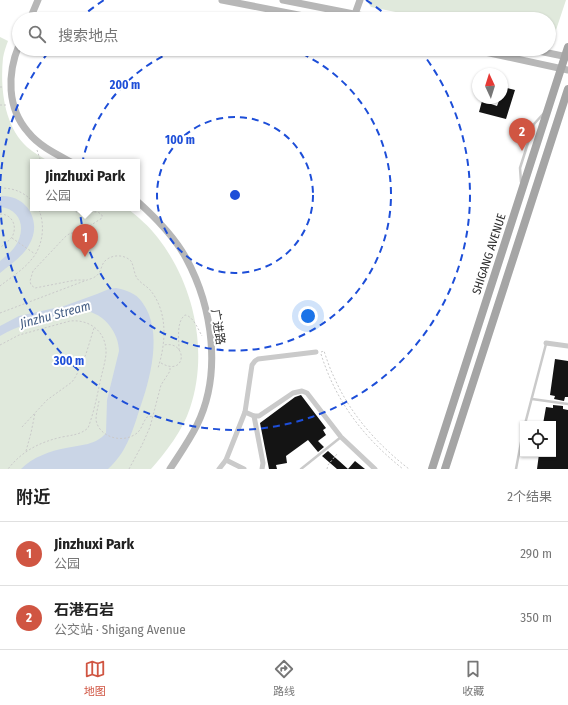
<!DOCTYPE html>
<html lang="zh">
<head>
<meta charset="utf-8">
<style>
  body { margin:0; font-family:"Fira Sans Condensed","Noto Sans SC",sans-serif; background:#f6f6f6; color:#222 }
  .controls { position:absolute; right:12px; bottom:12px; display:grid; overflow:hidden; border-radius:0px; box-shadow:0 1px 3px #0004 }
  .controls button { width:36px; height:36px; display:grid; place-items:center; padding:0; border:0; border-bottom:1px solid #e0e0e0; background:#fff; color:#222; font:20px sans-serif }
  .compass { position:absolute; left:472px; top:68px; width:36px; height:36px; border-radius:50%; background:#fff; box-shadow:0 1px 3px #0004; rotate:356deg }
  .you { position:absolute; left:308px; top:316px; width:14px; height:14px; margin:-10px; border:3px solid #fff; border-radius:50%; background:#1a73e8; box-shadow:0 0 0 6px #1a73e833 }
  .badge { display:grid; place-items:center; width:26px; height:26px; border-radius:50%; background:#d05542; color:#fff; font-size:13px; font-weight:700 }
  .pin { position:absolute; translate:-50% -33px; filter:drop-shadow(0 1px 2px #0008) }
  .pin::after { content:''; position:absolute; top:21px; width:14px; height:12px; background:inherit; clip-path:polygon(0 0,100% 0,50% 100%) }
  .popup { position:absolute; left:30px; top:159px; width:110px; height:52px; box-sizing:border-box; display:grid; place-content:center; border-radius:0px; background:#fff; filter:drop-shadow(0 1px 3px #0005); font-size:13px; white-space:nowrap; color:#767676 }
  .popup b { font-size:15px; color:#222 }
  .popup::after { content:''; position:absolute; left:50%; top:100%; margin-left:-8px; border:8px solid transparent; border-top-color:#fff }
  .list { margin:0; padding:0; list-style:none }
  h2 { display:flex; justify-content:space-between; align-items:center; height:52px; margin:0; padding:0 16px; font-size:17px }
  h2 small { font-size:13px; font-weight:400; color:#767676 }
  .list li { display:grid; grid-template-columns:26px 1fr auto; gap:12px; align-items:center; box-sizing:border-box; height:64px; padding:0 16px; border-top:1px solid #e0e0e0 }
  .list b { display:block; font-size:15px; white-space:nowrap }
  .list p { margin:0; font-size:13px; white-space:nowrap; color:#767676 }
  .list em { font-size:13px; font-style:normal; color:#767676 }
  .icon { flex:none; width:22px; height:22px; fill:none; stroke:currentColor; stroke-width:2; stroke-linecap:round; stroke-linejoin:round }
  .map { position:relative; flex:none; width:568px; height:469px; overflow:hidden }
  .search { position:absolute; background:#fff; box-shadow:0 1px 3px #0004; left:12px; right:12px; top:12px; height:44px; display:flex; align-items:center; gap:10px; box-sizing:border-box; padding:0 14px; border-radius:22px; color:#767676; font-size:15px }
  .sheet { height:180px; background:#fff }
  nav { display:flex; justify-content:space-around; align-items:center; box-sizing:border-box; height:56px; border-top:1px solid #e0e0e0; background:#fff; font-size:11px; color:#767676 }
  nav a { display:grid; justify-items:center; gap:2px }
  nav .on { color:#d05542 }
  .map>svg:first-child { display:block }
  .green { fill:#e0e9dc }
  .water { fill:#cad5e6 }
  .building { fill:#141414 }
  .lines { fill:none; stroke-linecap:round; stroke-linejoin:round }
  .path { stroke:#cacaca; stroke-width:1; stroke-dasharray:2 2; stroke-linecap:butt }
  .lane { stroke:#cacaca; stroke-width:2.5 }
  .street { stroke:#cacaca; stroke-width:5 }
  .secondary { stroke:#b7b7b7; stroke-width:7 }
  .primary { stroke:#a5a5a5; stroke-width:8 }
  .ring { fill:none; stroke:#1d4ed8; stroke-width:2; stroke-dasharray:7 5 }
  .labels { text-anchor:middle; stroke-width:4; stroke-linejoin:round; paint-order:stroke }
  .street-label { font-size:12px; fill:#2d2d2d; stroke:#fff }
  .water-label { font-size:13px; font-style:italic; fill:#455f85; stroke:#fff }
  .centre { fill:#1d4ed8; stroke:#fff; stroke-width:2 }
  .ring-label { font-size:12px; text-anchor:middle; font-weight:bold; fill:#1d4ed8; stroke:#fff; stroke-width:4; stroke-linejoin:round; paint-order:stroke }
</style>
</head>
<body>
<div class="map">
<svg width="568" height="469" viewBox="0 0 568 469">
  <rect width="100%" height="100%" fill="#fff"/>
  <!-- green -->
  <g class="green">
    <path d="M 366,0 L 566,0 L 554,36 L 549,39 L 549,19 L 430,19 L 371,7 Z"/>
    <path d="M 0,37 L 8,41 C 6,46 4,52 3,58 C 0,88 4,126 27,147 C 34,153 42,157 50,162 L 33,162 L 33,208 L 127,208 C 138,217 149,226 158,238 C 194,284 209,352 190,408 C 183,430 166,452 151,469 L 0,469 Z"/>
  </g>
  <!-- water -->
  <g class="water">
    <path d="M 0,196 C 27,194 43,222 29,245 C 23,256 10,265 0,273 L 0,261 C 5,257 10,253 14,248 C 27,231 22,209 0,207 Z"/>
    <path d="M 116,288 C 126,290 136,293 142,302 C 164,331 150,380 139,411 C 132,433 126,453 108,469 L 21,469 C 33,457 50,451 66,448 C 81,445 96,445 106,433 L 107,400 L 119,351 C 119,333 104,313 85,311 C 76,310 66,314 58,316 C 37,321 18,325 0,336 L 0,326 L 19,316 L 64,306 L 97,294 L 109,289 Z"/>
  </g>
  <!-- building -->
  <g class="building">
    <path d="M 503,87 L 515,90 L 506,119 L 479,112 L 482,101 L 497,106 L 500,98 L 502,98 Z"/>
    <path d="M 555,359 L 568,361 L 568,397 L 565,397 L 564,401 L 554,399 L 555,396 L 550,395 Z"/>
    <path d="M 301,395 L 326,428 L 323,430 L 326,435 L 318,441 L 324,447 L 318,452 L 308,440 L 286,456 L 287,463 L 276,465 L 277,469 L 269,469 L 260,423 L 295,397 Z"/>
    <path d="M 553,405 L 563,406 L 563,409 L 568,410 L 568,469 L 537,469 L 539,454 L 553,454 L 553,424 L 543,424 L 546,407 L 553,408 Z"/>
    <path d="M 328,451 L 348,469 L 355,461 L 365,469 L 337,469 L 322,456 Z"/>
  </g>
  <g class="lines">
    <!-- path -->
    <g class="path">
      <path d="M 0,87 L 4,87"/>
      <path d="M 0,105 L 7,105"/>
      <path d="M 37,150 L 41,162"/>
      <path d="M 0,188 C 14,188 24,192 33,202"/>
      <path d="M 73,208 C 83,223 92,205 102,215 L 102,218 L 85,229 L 69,234 L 65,237 L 33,271 L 30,281 L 31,285 L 35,288 L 76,280 L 86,280"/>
      <path d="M 0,214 C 12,214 18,226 12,237 C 9,241 4,244 0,248"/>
      <path d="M 12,238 L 35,254"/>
      <path d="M 0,286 C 10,278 23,270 31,260 C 43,247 46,224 38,208"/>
      <path d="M 0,313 L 87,280 C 90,279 94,278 96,276 C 101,273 101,266 104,262 C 111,254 124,254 131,261 C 134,266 134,274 137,278 C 140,283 147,286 151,291 C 168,313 166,343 158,368"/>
      <path d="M 0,345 L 19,335 L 70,321 C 90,319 107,332 106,354 C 105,364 101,376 99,387 C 96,401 93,415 88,428 C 80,435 72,435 62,437 C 40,442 22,451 8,469"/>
      <path d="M 179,350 C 179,339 176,322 185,315 C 193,316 198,329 202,336"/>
      <path d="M 321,352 L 324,351 C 327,360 330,369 334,377 C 350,414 378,445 409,469"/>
      <path d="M 321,354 C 336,402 364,438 403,469"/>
      <path d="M 161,363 C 187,378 188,340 164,345"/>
      <path d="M 99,401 C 98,407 96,414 96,420 C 99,437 121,443 134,435 C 142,431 142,423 147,417 L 153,416"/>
      <path d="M 22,427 L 47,400 L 72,382 L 76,376 L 86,354 L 94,328"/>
      <path d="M 26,451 L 31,433 L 35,413"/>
      <path d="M 129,469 L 142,445 L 150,427 L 161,385 L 170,371 L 170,367"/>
      <path d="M 327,469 L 328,465 L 337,454"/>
    </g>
    <!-- lane -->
    <g class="lane">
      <path d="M 521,182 L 520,168 L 534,124 L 544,113"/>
      <path d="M 532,399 L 568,404"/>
      <path d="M 525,424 L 546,344"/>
      <path d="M 301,469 L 341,437"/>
      <path d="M 516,469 L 523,432"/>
    </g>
    <!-- street -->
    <g class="street">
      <path d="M 546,343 L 568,346"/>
      <path d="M 245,412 L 254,416 L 259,416 L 293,393 L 302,391 L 307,393 L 341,437 L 375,469"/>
      <path d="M 254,416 L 263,463 L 262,469"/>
      <path d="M 226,460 L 244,469"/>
      <path d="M 219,469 L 226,460 L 245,412 L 252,365 L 255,361 L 258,359 L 316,352"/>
    </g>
    <!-- secondary -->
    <g class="secondary">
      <path d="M 222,0 L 319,19"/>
      <path d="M 283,0 L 379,19"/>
      <path d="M 355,14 L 360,0"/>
      <path d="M 30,19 L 38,0"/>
      <path d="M 19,45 C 7,74 7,108 28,132 C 39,146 56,154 71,162"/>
      <path d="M 471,49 L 568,70"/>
      <path d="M 529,49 L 568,57"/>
      <path d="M 137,201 C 156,218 174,236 186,258 C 213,308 222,374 197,425 C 189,441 179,455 170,469"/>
    </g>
    <!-- primary -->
    <g class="primary">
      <path d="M 432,469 L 568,47"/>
      <path d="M 445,469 L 568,89"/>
    </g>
  </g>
  <!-- distance rings -->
  <g class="ring">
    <circle cx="235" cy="195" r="78"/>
    <path d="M291 49A156 156 0 1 1 179 49"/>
    <path d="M0 193A235 235 0 0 1 50 50M79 19A235 235 0 0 1 104 0M366 0A235 235 0 0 1 391 19M420 50A235 235 0 1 1 0 197"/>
  </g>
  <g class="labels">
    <!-- street labels -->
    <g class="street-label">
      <text transform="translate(489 254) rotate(-72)" y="4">SHIGANG AVENUE</text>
      <text transform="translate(218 327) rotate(81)" y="4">广进路</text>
    </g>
    <!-- water labels -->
    <g class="water-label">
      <text transform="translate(55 314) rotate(-15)" y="5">Jinzhu Stream</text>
    </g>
  </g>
  <circle cx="235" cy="195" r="6" class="centre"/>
  <g class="ring-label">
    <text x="125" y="89">200 m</text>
    <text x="180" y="144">100 m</text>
    <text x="69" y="365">300 m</text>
  </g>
</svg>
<div class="controls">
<button><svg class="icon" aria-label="locate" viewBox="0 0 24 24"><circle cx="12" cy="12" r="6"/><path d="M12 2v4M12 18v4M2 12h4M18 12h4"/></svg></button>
</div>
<svg class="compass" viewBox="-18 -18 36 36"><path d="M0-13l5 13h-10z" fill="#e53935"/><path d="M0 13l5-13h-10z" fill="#767676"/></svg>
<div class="you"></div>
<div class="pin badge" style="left:85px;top:257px">1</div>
<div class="popup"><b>Jinzhuxi Park</b>公园</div>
<div class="pin badge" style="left:522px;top:151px">2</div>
<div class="search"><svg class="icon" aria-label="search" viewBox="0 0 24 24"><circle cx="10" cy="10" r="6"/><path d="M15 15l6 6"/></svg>搜索地点</div>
</div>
<section class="sheet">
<h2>附近<small>2个结果</small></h2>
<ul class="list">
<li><span class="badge">1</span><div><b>Jinzhuxi Park</b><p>公园</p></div><em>290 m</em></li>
<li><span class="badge">2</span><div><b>石港石岩</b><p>公交站 · Shigang Avenue</p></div><em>350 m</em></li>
</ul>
</section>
<nav>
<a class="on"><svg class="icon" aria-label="map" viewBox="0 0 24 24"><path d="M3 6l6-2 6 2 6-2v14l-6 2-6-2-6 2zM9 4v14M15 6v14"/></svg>地图</a>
<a><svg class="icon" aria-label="directions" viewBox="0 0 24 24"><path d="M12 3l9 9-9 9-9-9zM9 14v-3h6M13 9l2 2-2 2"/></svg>路线</a>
<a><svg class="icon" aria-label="saved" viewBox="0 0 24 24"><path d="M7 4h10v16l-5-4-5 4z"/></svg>收藏</a>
</nav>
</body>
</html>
